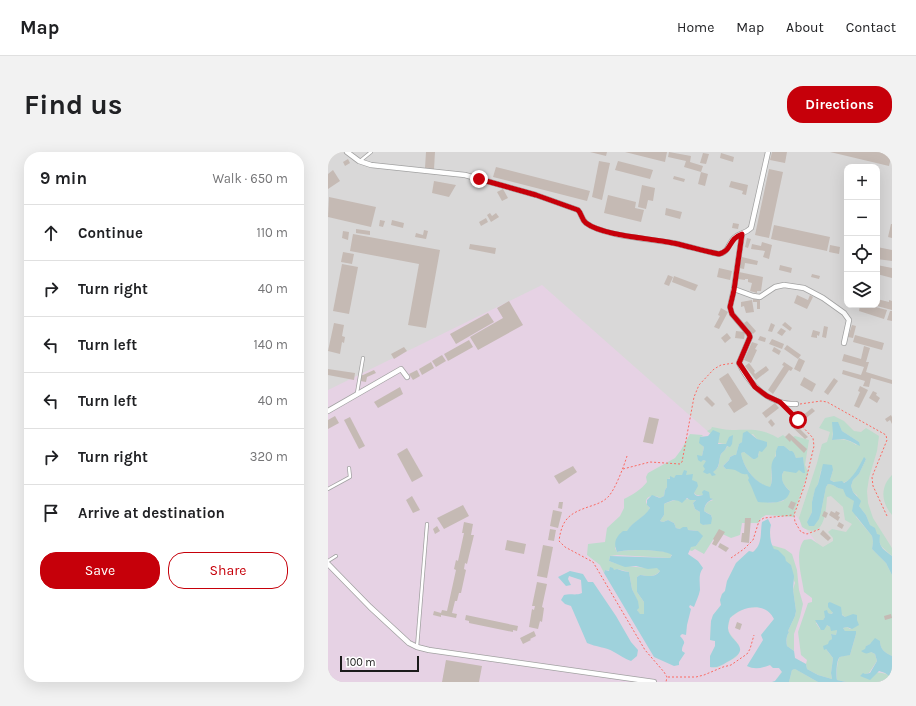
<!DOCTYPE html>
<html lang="en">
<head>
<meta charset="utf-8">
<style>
  body { margin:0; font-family:Karla,sans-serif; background:#f2f2f2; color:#202124 }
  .controls { position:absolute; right:12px; top:12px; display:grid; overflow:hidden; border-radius:8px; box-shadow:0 4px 16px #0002 }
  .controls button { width:36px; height:36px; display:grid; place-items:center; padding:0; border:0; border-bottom:1px solid #e0e0e0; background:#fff; color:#202124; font:20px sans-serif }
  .scale { position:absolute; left:12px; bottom:10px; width:79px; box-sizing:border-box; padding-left:4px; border:2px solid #1b1b1b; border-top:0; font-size:11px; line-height:14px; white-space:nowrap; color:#1b1b1b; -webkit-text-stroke:3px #fff; paint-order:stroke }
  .stop { position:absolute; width:12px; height:12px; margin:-9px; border:3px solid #c6000a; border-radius:50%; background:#fff }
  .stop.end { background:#c6000a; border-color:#fff; box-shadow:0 1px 4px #0008 }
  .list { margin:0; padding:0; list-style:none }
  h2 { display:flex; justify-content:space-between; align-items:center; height:52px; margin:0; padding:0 16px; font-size:17px }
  h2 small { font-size:13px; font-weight:400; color:#757577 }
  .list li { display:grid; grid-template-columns:26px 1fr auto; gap:12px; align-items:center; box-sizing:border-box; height:56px; padding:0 16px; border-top:1px solid #e0e0e0 }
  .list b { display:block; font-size:15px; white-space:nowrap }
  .list em { font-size:13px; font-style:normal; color:#757577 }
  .actions { display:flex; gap:8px; padding:12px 16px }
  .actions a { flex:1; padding:9px 0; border:1px solid #c6000a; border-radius:16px; text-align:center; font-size:14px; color:#c6000a }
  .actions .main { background:#c6000a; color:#fff }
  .icon { flex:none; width:22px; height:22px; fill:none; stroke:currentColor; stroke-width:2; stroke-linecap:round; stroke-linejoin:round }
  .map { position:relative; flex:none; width:564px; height:530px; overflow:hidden; border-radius:16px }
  header { display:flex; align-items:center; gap:24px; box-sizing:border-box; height:56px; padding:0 20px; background:#fff; border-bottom:1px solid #e0e0e0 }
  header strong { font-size:19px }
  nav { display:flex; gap:22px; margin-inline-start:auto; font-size:14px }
  .intro { display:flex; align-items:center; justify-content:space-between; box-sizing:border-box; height:96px; padding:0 24px }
  h1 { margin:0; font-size:28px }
  .button { padding:10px 18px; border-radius:16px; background:#c6000a; color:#fff; font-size:14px; font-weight:700 }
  main { display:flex; gap:24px; padding:0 24px }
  aside { flex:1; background:#fff; border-radius:16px; box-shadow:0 4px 16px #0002 }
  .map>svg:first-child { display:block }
  .residential { fill:#d9d8d8; fill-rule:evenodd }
  .industrial { fill:#e6d2e4 }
  .wetland { fill:#bddccc; fill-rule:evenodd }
  .water { fill:#9fd2dc }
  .building { fill:#c5bab4 }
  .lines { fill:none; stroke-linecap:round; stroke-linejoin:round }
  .lane-casing { stroke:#a2a2a2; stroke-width:4 }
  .street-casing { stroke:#a2a2a2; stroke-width:6 }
  .path { stroke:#fc6a62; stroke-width:1; stroke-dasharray:2 2; stroke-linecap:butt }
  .lane { stroke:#fff; stroke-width:2.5 }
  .street { stroke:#fff; stroke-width:4.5 }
  .route { stroke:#c6000a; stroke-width:5 }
</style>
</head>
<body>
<header>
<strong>Map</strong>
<nav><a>Home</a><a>Map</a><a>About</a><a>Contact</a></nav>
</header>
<div class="intro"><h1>Find us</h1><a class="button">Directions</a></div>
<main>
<aside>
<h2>9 min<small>Walk · 650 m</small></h2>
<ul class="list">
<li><svg class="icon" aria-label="ahead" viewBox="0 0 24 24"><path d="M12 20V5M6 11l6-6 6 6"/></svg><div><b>Continue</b></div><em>110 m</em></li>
<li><svg class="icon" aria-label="right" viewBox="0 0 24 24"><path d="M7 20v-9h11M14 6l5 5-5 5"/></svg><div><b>Turn right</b></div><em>40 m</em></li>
<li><svg class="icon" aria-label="left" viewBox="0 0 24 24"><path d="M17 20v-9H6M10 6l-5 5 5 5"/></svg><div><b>Turn left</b></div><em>140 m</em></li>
<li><svg class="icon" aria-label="left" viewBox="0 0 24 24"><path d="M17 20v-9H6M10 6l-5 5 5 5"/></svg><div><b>Turn left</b></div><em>40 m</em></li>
<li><svg class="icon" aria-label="right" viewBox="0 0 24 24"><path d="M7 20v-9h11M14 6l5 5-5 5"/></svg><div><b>Turn right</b></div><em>320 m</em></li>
<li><svg class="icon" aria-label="arrive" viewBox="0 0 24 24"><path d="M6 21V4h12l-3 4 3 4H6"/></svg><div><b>Arrive at destination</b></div></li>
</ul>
<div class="actions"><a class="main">Save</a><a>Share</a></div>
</aside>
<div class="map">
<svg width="564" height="530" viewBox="0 0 564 530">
  <rect width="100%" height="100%" fill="#ede8e0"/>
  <!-- residential -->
  <path class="residential" d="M 0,0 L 564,0 L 564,530 L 0,530 ZM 519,15 L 549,15 L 549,153 L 519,153 Z"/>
  <!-- industrial -->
  <path class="industrial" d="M 214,133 L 453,344 L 547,467 L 558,530 L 518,530 L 509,528 L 508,524 L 510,507 L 512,505 L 522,503 L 528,482 L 527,479 L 517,479 L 515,476 L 519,475 L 524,477 L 530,473 L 528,468 L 529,463 L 525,462 L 517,465 L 514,463 L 512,455 L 502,450 L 500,451 L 500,455 L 505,460 L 503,462 L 500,461 L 498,458 L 496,459 L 497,465 L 495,468 L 487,468 L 493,478 L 496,478 L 499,473 L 502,475 L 503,479 L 509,478 L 508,483 L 503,482 L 504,487 L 501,489 L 500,492 L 495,494 L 496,498 L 498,497 L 501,500 L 505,506 L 503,521 L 504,527 L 490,523 L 479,517 L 478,512 L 467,506 L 466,499 L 459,494 L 458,491 L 458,485 L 461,480 L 460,479 L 467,464 L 468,459 L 465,437 L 466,424 L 463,413 L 458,409 L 457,405 L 450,398 L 446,397 L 443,393 L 442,376 L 443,373 L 440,367 L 434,371 L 434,381 L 430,396 L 425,400 L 421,399 L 408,411 L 399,429 L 397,439 L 394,442 L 392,447 L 393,453 L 385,463 L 383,469 L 382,488 L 387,489 L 387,494 L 382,504 L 382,515 L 389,516 L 409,505 L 411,501 L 411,493 L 401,480 L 400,476 L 402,466 L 406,463 L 417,456 L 434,455 L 443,461 L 446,467 L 433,483 L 436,488 L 419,514 L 424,516 L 430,516 L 442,513 L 445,516 L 451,516 L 454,519 L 447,529 L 444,530 L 0,530 L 0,238 Z"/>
  <!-- wetland -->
  <g class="wetland">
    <path d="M 506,264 L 516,269 L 526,279 L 533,280 L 538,276 L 551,284 L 549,299 L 541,326 L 539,339 L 540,351 L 545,366 L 564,396 L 564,404 L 553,394 L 549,382 L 542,373 L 538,363 L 531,354 L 529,343 L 525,340 L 523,334 L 525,328 L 531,322 L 538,307 L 537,306 C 528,320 521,338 502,328 L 505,318 L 493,318 L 490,332 L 487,338 L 484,350 L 484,360 L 479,370 L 493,360 L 498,335 L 500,332 C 506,332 509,337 515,337 L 526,349 L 528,365 L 544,384 L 545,390 L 544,397 L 558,411 L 564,423 L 564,504 C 557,501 552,497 552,489 C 546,489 543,492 538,494 L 543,500 L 547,502 L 549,509 L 541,521 L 532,524 C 545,522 551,517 563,525 L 564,530 L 518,530 L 509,528 C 508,525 509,507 512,505 C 514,504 519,503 522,503 L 528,482 L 527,479 L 517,479 L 515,476 L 519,475 L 522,477 L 530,473 L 528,468 L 521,465 L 517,465 C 511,461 509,454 502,450 L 505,460 L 503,462 L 500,461 L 495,468 L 488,471 L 492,477 L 499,473 L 506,478 L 509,478 L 508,483 L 503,482 L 504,487 L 498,497 L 505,506 L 503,521 L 504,527 L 490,523 L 479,517 L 478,512 L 479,508 L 473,503 L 470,480 L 480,451 L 484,450 L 484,446 L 476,440 C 474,425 466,401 476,388 L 483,387 L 495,395 L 505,389 L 505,386 L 500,380 L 504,377 L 518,380 L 524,372 L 517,368 L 515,355 L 503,344 L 499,345 C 498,360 496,389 474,375 L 471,366 L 489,311 L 494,292 L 499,290 L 502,280 L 491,276 L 497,266 ZM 510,271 L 514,279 L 531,290 L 528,293 C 520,287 514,287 504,288 L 505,278 Z"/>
    <path d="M 384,275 C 391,276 397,278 404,278 C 423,278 433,276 450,286 L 455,283 L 460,287 L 467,284 L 481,288 L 477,313 L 480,320 L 467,358 L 466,365 L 438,363 L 433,366 L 430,371 L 414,371 L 412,383 L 403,386 L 390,380 L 376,402 L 367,397 L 364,399 L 361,398 L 363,394 L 368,394 L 372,388 L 370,379 L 352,377 L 348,376 L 346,371 L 340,368 L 335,370 L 332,369 L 336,363 L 336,352 C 347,347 356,346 368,348 L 365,351 L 367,357 L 372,360 L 372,366 L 375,373 L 379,372 L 384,366 L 383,363 L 376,359 C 377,353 379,350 385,348 C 382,346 379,344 377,344 C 372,342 370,345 366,341 L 367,337 L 364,328 L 354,323 L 350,323 L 346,326 L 339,327 L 339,335 L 337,338 L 336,344 L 332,346 C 328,343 318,343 318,350 C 318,351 321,356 322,356 L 319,361 L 303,374 L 287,396 L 289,400 C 299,397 336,397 344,402 L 342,406 L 289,403 L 282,404 L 281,409 C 296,415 313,416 330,416 L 332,419 C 326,426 320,424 312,423 L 309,425 L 309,440 L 316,450 L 316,462 L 312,463 L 309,458 L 310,450 L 304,437 L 301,420 L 289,417 L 286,419 L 277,418 L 276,421 L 272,413 L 259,403 L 260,392 L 277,390 L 279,376 L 292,364 L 296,356 L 296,347 C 304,343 313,338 319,330 L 318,325 L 320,321 L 347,306 L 353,298 L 362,282 L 374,283 L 375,284 L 372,285 L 374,293 L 376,295 L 374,304 L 375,308 L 378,309 L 382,321 C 395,315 389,311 393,302 C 395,299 398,297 400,294 L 398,292 L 390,291 L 390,287 L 379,279 L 383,277 ZM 425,282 L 429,287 L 434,289 L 430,298 L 431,303 L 425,307 L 416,300 L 413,301 C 415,316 428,332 442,336 C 445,329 442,322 444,315 C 445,310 448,305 448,299 L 456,294 L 462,299 L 466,301 L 468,306 L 475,305 L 476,316 L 471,318 L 456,319 C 451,327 456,334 462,339 L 455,349 L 441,351 L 419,322 L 406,317 L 398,317 L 395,314 L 401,308 L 402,305 L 406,303 L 408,303 L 411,292 L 414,290 L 416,285 Z"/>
    <path d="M 564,323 L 564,363 C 553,350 552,335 564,323 Z"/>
    <path d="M 443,393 L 457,397 L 464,402 L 469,418 L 471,438 L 475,452 L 472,465 L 466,482 L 466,499 L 459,494 C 458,489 458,485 461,480 L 460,479 L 467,464 L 468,459 L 465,437 L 467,431 L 458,409 L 446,397 Z"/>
    <path d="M 467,517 L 490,530 L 461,530 L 464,518 Z"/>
  </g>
  <!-- water -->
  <g class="water">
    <path d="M 504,270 L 510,270 L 514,279 L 531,290 L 532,294 L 522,289 L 516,287 L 504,288 L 505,282 Z"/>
    <path d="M 385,278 L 392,281 L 390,292 L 398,292 L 401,285 L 405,283 L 404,292 L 402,295 L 399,294 C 398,297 395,300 393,302 C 390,309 393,315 385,320 L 388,323 L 384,324 L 382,321 L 379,322 L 375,320 L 377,317 L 375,314 L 378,309 L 375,308 L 373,310 L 370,308 L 369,303 L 374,304 L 376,295 L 371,291 L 372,285 L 380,284 Z"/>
    <path d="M 419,279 L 429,287 L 439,290 L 439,294 L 434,300 L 431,299 L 430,305 L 427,307 L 425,307 L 416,300 L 413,301 C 415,316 428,332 442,335 C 447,326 439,313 448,304 L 448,299 L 450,294 L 456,294 L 462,299 L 464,299 L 466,301 L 468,306 L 475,305 L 477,321 L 475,321 L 471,318 L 468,321 L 456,319 C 451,326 456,334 462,339 C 459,353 442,351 430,350 C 426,342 425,337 420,328 L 421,326 L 419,322 C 413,323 412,320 407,318 C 404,317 401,317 398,317 L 395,314 L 401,308 L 402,305 L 406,303 L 408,303 L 411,292 L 414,290 L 415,281 Z"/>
    <path d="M 536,305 L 538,307 L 531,322 L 525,328 L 523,334 L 525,340 L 533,349 L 531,354 L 538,363 L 542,373 L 547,376 L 549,382 L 552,383 C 550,395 555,397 564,404 L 564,423 L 558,411 L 544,397 L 545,390 L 544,384 L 524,359 L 526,349 L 518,344 L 515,337 C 509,337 506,332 500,332 L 498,335 L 493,360 L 491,367 L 486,374 L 481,374 L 479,370 L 484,360 L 484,350 L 487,337 L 490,332 L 495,312 L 504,313 L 505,318 L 502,328 L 506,330 L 514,329 L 516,331 C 524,328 532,313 536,305 Z"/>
    <path d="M 356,318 L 359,319 L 358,323 L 365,322 L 364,328 L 369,330 L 370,334 L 366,341 C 368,345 371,344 375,343 L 374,340 L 376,338 L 381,340 L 382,346 L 385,347 C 379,350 377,352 376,359 L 379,361 L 383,363 L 384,366 L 383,372 L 375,373 L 372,371 L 372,360 L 367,357 L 365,351 L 368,348 L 362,348 L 359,346 L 354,351 C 347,346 343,349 336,352 L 336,363 L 332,369 L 335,370 L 340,368 L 346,371 L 348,376 L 352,377 L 355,375 L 359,375 L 360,378 L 370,379 L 375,384 L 368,394 L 363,395 L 360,402 L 370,409 L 375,416 C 370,422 372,431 372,438 C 371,444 368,449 366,455 L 362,453 L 361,455 L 363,457 L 359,473 L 358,483 L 354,482 L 352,484 C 360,493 354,490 354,499 L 357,501 L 351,510 L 351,513 L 346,514 L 326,505 L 276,421 L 277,418 L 281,419 L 282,415 L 285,416 L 286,418 L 289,417 L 295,419 L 301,420 L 304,437 L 310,449 L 311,456 L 309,458 L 312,462 L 316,462 L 316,450 L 309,440 L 309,425 L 312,423 C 320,424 327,426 332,419 L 329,416 L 320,417 L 308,414 L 297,415 L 281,409 L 282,404 L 342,406 L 344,403 C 336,397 299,397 289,400 C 285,390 288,385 295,379 L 299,379 C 305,369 316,366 322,356 L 319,353 L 319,348 L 324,343 L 332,346 L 336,344 L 337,338 L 339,335 L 339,327 L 342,327 L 342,324 L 346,326 L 348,323 L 354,323 Z"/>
    <path d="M 440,367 L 443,373 C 441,380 442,391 446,397 L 450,398 L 457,405 L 458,409 L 463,413 L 466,424 L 465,437 L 468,459 L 467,464 L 460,479 L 461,480 C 458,485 458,489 459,494 L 466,499 L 467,506 L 478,512 L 479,517 L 490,523 L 504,527 L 503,521 L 505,506 L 498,497 L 496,498 L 495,494 L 500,492 L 501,489 L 504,487 L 503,482 L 508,483 L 509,478 L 503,479 L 502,475 L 499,473 L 496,478 L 493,478 L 487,468 L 495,468 L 497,465 L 496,459 L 499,458 L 500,461 L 503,462 L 505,461 L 500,455 L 500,451 L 502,450 L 513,455 L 514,463 L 517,465 L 525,462 L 529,463 L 529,468 L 531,473 L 524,477 L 519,475 L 515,476 L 517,479 L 528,479 L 528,482 L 522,503 C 519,504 514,504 512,505 C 508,507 508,525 509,528 L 518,530 L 490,530 L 467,517 L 464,518 L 461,530 L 444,530 L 447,529 L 454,520 L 451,516 L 445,516 L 442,513 C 434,516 427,518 419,514 L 435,488 L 433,483 L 446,467 C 437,449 414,454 402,466 C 401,469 400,473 400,476 C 400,490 428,495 399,510 C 393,514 389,516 382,515 L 382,504 L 387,494 L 387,489 L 382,488 L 383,469 L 385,463 L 393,453 L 392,448 L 394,442 L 397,439 L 399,429 L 408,411 L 421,399 L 425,400 C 435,392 432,381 434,370 Z"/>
    <path d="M 242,419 L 255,422 L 260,430 L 265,430 L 288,464 L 303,490 L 310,498 L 309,504 L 303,509 C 297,507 292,503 286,500 C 278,495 268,495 259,491 L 243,454 L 237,452 L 233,448 L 236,443 C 243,441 247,444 254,441 L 253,428 L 241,424 L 240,427 L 243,433 L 238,434 L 230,425 Z"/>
    <path d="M 547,486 L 552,489 C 552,497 557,501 564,504 L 564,526 L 557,521 L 551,519 L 542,528 L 532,524 L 535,521 L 537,522 L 542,521 L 549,509 L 547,502 L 543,500 C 539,502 537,502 533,499 L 537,497 L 538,494 L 542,492 Z"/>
  </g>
  <!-- building -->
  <g class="building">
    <path d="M 98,0 L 107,0 L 106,17 L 97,16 Z"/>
    <path d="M 262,0 L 279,0 L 278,4 Z"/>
    <path d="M 297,0 L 339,0 L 337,10 Z"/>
    <path d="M 341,0 L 363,4 L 362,10 L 375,14 L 373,20 L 356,15 L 358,9 L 340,5 Z"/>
    <path d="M 444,0 L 459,0 L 457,11 L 442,8 Z"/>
    <path d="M 502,0 L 564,0 L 564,1 L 561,14 Z"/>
    <path d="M 375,1 L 381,2 L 378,12 L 372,11 Z"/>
    <path d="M 393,1 L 406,5 L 405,10 L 392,6 Z"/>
    <path d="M 20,7 L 22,11 L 17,14 L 15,10 Z"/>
    <path d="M 271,9 L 282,11 L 274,48 L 264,45 Z"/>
    <path d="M 290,9 L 325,18 L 322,27 L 287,18 Z"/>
    <path d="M 168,15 L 262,39 L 259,49 L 165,25 Z"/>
    <path d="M 441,17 L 455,20 L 441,86 L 427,83 Z"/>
    <path d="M 5,18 L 12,29 L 0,37 L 0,22 Z"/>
    <path d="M 373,20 L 380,22 L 377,34 L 370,32 Z"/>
    <path d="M 346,24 L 357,27 L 356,30 L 345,27 Z"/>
    <path d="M 106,29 L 128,33 L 121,45 L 104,41 Z"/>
    <path d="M 403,29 L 420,33 L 418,43 L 414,42 L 415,39 L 401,35 Z"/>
    <path d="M 314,33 L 327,36 L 325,49 L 320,48 L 318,57 L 310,55 Z"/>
    <path d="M 175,37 L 180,46 L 174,49 L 169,40 Z"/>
    <path d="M 280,43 L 308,50 L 307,56 L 316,58 L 313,70 L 276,61 Z"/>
    <path d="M 1,45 L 48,55 L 43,75 L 0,65 Z"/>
    <path d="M 338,56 L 354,60 L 352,67 L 337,63 Z"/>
    <path d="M 162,61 L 164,64 L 168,61 L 171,65 L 163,70 L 159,63 Z"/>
    <path d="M 158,66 L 160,70 L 153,74 L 151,70 Z"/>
    <path d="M 52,68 L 57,69 L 55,75 L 51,74 Z"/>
    <path d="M 64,68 L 76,71 L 75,76 L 63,73 Z"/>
    <path d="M 405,71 L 411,72 L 410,77 L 404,76 Z"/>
    <path d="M 563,72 L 564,72 L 564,86 L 560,85 Z"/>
    <path d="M 446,73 L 502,85 L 499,99 L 443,87 Z"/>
    <path d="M 28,77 L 42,79 L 42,83 L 28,81 Z"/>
    <path d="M 96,78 L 100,79 L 98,87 L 87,85 L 88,81 L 95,83 Z"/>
    <path d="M 15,79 L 21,80 L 20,88 L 14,86 Z"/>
    <path d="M 25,82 L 112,98 L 98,176 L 80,173 L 91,112 L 22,99 Z"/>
    <path d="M 419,86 L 423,87 L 420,96 L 417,95 Z"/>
    <path d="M 434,90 L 444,93 L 441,107 L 435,105 L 437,99 L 423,97 L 424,92 L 433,94 Z"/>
    <path d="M 142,92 L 168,96 L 167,102 L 141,97 Z"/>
    <path d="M 502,93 L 512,95 L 511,102 L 501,100 Z"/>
    <path d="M 549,95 L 564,98 L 564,109 L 549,107 Z"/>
    <path d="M 15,100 L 26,102 L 24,112 L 13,110 Z"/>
    <path d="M 414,105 L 430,109 L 429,113 L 417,111 L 416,117 L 411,116 Z"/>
    <path d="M 14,112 L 30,115 L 21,162 L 5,159 Z"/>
    <path d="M 452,113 L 464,116 L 463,121 L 451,118 Z"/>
    <path d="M 549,113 L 564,116 L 564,126 L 549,122 Z"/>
    <path d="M 391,116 L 404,119 L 402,128 L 389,125 Z"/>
    <path d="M 411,120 L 435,125 L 433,139 L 429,139 L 429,141 L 422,139 L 424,131 L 420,130 L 420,127 L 417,127 L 417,128 L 410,127 Z"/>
    <path d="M 484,122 L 492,124 L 491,127 L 483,125 Z"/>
    <path d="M 340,123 L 345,125 L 341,134 L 336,132 Z"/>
    <path d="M 346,124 L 370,133 L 367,139 L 344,130 Z"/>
    <path d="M 469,143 L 480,148 L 482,143 L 485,145 L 479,157 L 466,151 Z"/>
    <path d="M 425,147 L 432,148 L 432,157 L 429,157 L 429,150 L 425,150 Z"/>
    <path d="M 549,147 L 561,150 L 561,148 L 564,149 L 564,158 L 549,154 Z"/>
    <path d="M 424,148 L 426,160 L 418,161 L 416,154 L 413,155 L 413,150 Z"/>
    <path d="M 181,149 L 195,173 L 150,198 L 142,185 L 175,166 L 169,156 Z"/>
    <path d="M 532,153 L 540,153 L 559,158 L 556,167 L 531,159 Z"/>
    <path d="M 393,156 L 400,160 L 391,177 L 386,175 L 392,164 L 390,163 Z"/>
    <path d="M 562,159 L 564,159 L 564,169 L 559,168 Z"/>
    <path d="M 160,161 L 166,170 L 128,192 L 122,182 Z"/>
    <path d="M 419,169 L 428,179 L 425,182 L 416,171 Z"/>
    <path d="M 457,170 L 464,176 L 462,179 L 454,173 Z"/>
    <path d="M 6,171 L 16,173 L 14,184 L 17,185 L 16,191 L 14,190 L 12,202 L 0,199 Z"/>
    <path d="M 443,171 L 447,173 L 444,180 L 440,179 Z"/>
    <path d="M 524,173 L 528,174 L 525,186 L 520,185 Z"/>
    <path d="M 496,174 L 500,175 L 498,186 L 494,185 Z"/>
    <path d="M 453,176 L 458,179 L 454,184 L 449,181 Z"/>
    <path d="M 485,178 L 492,180 L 491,184 L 489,183 L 489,186 L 483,185 Z"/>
    <path d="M 408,179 L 417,180 L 416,187 L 407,186 Z"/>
    <path d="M 399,181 L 403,186 L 397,191 L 393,186 Z"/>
    <path d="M 527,183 L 556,191 L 554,198 L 525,190 Z"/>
    <path d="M 432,184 L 438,186 L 437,190 L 430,188 Z"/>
    <path d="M 444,187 L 456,192 L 454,197 L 441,192 Z"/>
    <path d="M 141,188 L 145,195 L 120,209 L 116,202 Z"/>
    <path d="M 424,190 L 430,192 L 427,197 L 429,198 L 423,211 L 416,208 Z"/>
    <path d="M 459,193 L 473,203 L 470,207 L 456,197 Z"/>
    <path d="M 536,194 L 542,196 L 538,210 L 541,210 L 538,220 L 564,228 L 564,232 L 543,226 L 541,235 L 535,234 L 537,229 L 514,222 L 515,218 L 533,223 L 536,215 L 514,209 L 516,202 L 533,207 Z"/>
    <path d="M 76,195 L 79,199 L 66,207 L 63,202 Z"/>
    <path d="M 446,195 L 453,199 L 451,203 L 444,199 Z"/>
    <path d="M 114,203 L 118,209 L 108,215 L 104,209 Z"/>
    <path d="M 471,206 L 477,209 L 472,220 L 466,217 Z"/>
    <path d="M 103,210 L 106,216 L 94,223 L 91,217 Z"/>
    <path d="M 456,210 L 465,216 L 463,219 L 461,218 L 445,242 L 440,238 L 456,214 L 454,213 Z"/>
    <path d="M 421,211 L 427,219 L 426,220 L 427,222 L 438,214 L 441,218 L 428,228 L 417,214 Z"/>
    <path d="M 0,217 L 27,221 L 26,228 L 0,223 Z"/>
    <path d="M 46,218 L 48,221 L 39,225 L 38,230 L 32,229 L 33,223 L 35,223 Z"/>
    <path d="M 89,218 L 92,224 L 85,228 L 81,222 Z"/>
    <path d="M 400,221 L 420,252 L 406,261 L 400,252 L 404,249 L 391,227 Z"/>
    <path d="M 476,225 L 488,232 L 484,240 L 472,233 Z"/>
    <path d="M 506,226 L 510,229 L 500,243 L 496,240 Z"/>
    <path d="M 532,234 L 540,238 L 531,256 L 526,254 L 532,240 L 530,239 Z"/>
    <path d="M 72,235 L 75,242 L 50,256 L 46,250 Z"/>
    <path d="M 545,239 L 549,241 L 548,243 L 552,246 L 549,251 L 541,246 Z"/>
    <path d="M 379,244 L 387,252 L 384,255 L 376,247 Z"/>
    <path d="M 447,251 L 451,256 L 438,266 L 434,261 Z"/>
    <path d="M 484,256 L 487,259 L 477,267 L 474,264 Z"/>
    <path d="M 563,263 L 564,265 L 564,272 L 562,268 L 559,270 L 557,267 Z"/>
    <path d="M 7,264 L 11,271 L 0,277 L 0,268 Z"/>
    <path d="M 22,265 L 37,294 L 31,297 L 16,268 Z"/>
    <path d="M 321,265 L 331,267 L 325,292 L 315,290 Z"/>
    <path d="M 443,267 L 447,272 L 444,275 L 440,270 Z"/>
    <path d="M 465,270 L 480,285 L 477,287 L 462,273 Z"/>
    <path d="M 461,281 L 479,297 L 476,301 L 463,288 L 462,290 L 457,285 Z"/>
    <path d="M 79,296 L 95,324 L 84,330 L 69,302 Z"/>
    <path d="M 245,314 L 249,320 L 231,332 L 226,324 Z"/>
    <path d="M 84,344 L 92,358 L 85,361 L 78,348 Z"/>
    <path d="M 463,349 L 468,351 L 465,358 L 460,355 Z"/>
    <path d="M 231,350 L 235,350 L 234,357 L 230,356 Z"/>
    <path d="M 135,353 L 141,364 L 116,377 L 109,366 Z"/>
    <path d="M 225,358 L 234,360 L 230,376 L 222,374 Z"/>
    <path d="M 496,359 L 500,361 L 498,366 L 494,364 Z"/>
    <path d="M 503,359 L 507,361 L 508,359 L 512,361 L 510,364 L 512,365 L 510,369 L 501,363 Z"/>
    <path d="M 417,366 L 423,366 L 421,391 L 413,390 L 414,381 L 416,381 Z"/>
    <path d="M 136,370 L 145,372 L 143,383 L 146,383 L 139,412 L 137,411 L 136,417 L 138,418 L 133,441 L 131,441 L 129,449 L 127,449 L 124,461 L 129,462 L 128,466 L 113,463 L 113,465 L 105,463 L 106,459 L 113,461 L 114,458 L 119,459 L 128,418 L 126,417 L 128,408 L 130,409 L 136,381 L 134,381 Z"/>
    <path d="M 511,370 L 516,373 L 514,377 L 509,374 Z"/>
    <path d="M 109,374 L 112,379 L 107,382 L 105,377 Z"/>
    <path d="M 222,377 L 228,378 L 226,389 L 220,388 Z"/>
    <path d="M 391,377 L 397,380 L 388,394 L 384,392 L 386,388 L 385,387 Z"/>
    <path d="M 495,378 L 503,386 L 500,389 L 492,382 Z"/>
    <path d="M 179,388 L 198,392 L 196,402 L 177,398 Z"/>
    <path d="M 392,391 L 401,396 L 398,400 L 390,395 Z"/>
    <path d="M 215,393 L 225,395 L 219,426 L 209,424 Z"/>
    <path d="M 209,430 L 219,432 L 214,455 L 216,456 L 214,470 L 212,469 L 210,477 L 201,475 L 204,457 L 206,458 L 207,454 L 204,454 Z"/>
    <path d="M 563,462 L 564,466 L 557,468 L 556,464 Z"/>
    <path d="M 138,463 L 190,474 L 189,479 L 185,478 L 185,480 L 141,471 L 141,469 L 137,468 Z"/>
    <path d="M 409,470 L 414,472 L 412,478 L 407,476 Z"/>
    <path d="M 206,479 L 208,484 L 202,487 L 203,488 L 195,492 L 192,486 Z"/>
    <path d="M 118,508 L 154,514 L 151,530 L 114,530 Z"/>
  </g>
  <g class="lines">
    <!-- lane casing -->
    <g class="lane-casing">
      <g id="lane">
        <path d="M 32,9 L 43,0"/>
        <path d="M 29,241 L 35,206"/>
        <path d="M 0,337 L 22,325 L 21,316"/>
        <path d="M 0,409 L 8,404"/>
        <path d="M 89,495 L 99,372"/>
      </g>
    </g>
    <!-- street casing -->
    <g class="street-casing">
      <g id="street">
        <path d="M 19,0 L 31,9 L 43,13 L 137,23 L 208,43 L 250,58 C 254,62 253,67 258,71 C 275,84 323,87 345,91 C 360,94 375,99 391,102 C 401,100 400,92 406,86 C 411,81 417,82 423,76 L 440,0"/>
        <path d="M 414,82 L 406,137 L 402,155 L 404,162 L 421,182 L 422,185 L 411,211 C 419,228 433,244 452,250 C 457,252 463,252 468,252"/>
        <path d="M 406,137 L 425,144 L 432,145 L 447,135 L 456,133 L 476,136 L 495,146 L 516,161 L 521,168 L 516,191"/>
        <path d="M 0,259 L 73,217 L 79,225"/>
        <path d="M 0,412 L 42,455 L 81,491 L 89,495 L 101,498 L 326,530"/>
      </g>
    </g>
    <!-- path -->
    <g class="path">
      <path d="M 472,252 L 493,249 L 499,250 L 558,283 L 559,288 L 544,325 L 545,334 L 559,364"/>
      <path d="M 458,257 L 485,286 L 486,294 L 477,332 L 466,363 L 467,370 L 473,380 L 479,382 L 492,377"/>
      <path d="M 299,304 C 296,314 287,338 280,345 C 275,350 269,352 263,354 C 242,361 234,366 231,389 L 237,395 L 265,410 L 317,498 L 336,520 L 339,525 L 338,530"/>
      <path d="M 295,317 L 322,310 L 352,312 L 354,310 L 366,245 L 371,233 L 386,217 L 393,213 L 406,211"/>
      <path d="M 403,406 L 416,397 L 425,388 L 431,369 L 436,366 L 465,363"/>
      <path d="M 340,525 L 368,525 L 376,523 L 395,515 L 403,513 L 419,502 L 422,497 L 426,483"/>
    </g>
    <!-- lane -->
    <use href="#lane" class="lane"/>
    <!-- street -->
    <use href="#street" class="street"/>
  </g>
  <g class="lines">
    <!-- route -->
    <path class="route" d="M 151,27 L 208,43 L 250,58 C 254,62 253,67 258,71 C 275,84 323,86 345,91 C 360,94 375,99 391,102 C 404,99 400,87 414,82 L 406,138 L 402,155 L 404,162 L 421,182 L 422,185 L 411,211 L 427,235 L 439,244 L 452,250 L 470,268"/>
  </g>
</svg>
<div class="controls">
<button>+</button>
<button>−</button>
<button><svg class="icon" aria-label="locate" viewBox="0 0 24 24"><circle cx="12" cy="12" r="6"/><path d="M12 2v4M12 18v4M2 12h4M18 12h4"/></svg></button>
<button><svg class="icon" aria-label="layers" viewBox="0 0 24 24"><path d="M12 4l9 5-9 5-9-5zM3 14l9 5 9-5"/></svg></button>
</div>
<div class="scale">100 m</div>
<div class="stop" style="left:470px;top:268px"></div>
<div class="stop end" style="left:151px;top:27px"></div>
</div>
</main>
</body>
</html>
